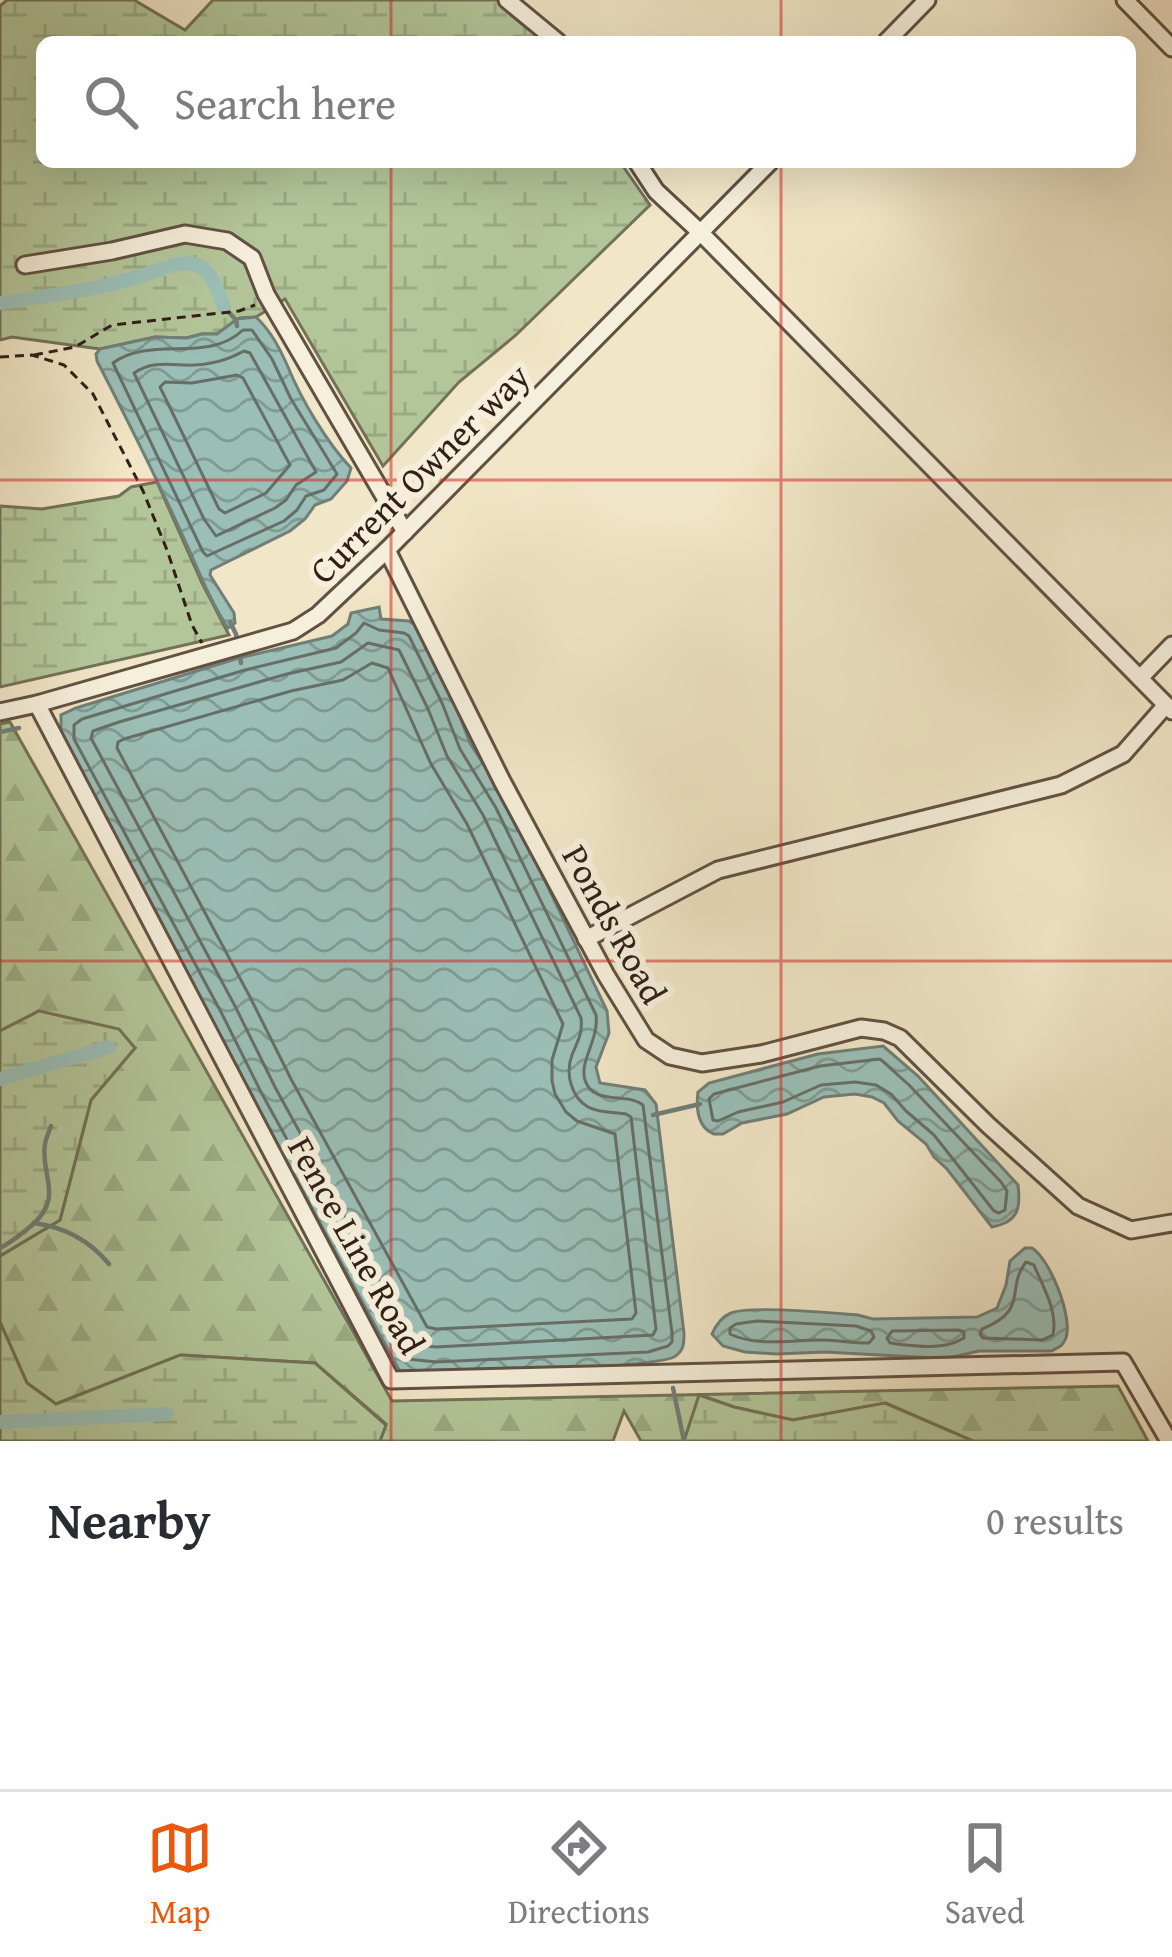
<!DOCTYPE html>
<html lang="en">
<head>
<meta charset="utf-8">
<style>
  body { margin:0; font-family:"Gentium Book Plus",serif; background:#f7f7f7; color:#2b2b33 }
  .list { margin:0; padding:0; list-style:none }
  h2 { display:flex; justify-content:space-between; align-items:center; height:156px; margin:0; padding:0 48px; font-size:51px }
  h2 small { font-size:39px; font-weight:400; color:#7c7c81 }
  .icon { flex:none; width:66px; height:66px; fill:none; stroke:currentColor; stroke-width:2; stroke-linecap:round; stroke-linejoin:round }
  .map { position:relative; flex:none; width:1172px; height:1441px; overflow:hidden }
  .search { position:absolute; background:#fff; box-shadow:0 12px 48px #0002; left:36px; right:36px; top:36px; height:132px; display:flex; align-items:center; gap:30px; box-sizing:border-box; padding:0 42px; border-radius:18px; color:#7c7c81; font-size:45px }
  .sheet { height:348px; background:#fff }
  nav { display:flex; justify-content:space-around; align-items:center; box-sizing:border-box; height:168px; border-top:3px solid #e1e1e2; background:#fff; font-size:33px; color:#7c7c81 }
  nav a { display:grid; justify-items:center; gap:6px }
  nav .on { color:#ea580c }
  .map>svg:first-child { display:block }
  .forest { fill:url(#forest-firs); stroke:#727258; stroke-width:3 }
  .wetland { fill:url(#wetland-marsh); stroke:#727258; stroke-width:3 }
  .water { fill:url(#water-waves); stroke:#717f77; stroke-width:3 }
  .lines { fill:none; stroke-linecap:round; stroke-linejoin:round }
  .shore { stroke:#666f67; stroke-width:3 }
  .stream { stroke:#717f77; stroke-width:4.5 }
  .canal { stroke:#9bbfb7; stroke-width:14 }
  .minor-casing { stroke:#615143; stroke-width:21 }
  .path { stroke:#311f17; stroke-width:3; stroke-dasharray:9 6; stroke-linecap:butt }
  .minor { stroke:#f6efdb; stroke-width:15 }
  .grid { fill:none; stroke:#d62828; stroke-width:3; stroke-opacity:0.55 }
  .labels { text-anchor:middle; stroke-width:12; stroke-linejoin:round; paint-order:stroke }
  .street-label { font-size:36px; fill:#311f17; stroke:#f6efdb }
</style>
</head>
<body>
<div class="map">
<svg width="1172" height="1441" viewBox="0 0 1172 1441">
  <defs>
    <pattern id="forest-firs" width="22" height="20" patternUnits="userSpaceOnUse" patternTransform="scale(3)"><rect width="22" height="20" fill="#b3c69a"/><path d="M5 1l3.5 6h-7zM16 11l3.5 6h-7z" fill="#9aaa84"/></pattern>
    <pattern id="wetland-marsh" width="20" height="14" patternUnits="userSpaceOnUse" patternTransform="scale(3)"><rect width="20" height="14" fill="#b3c69a"/><path d="M1 5h8M5 5V1M11 12h8M15 12V8" fill="none" stroke="#9aaa84"/></pattern>
    <pattern id="water-waves" width="16" height="10" patternUnits="userSpaceOnUse" patternTransform="scale(3)"><rect width="16" height="10" fill="#9bbfb7"/><path d="M0 5q4-4 8 0t8 0" fill="none" stroke="#7f9b94"/></pattern>
  </defs>
  <rect width="100%" height="100%" fill="#f1e6c7"/>
  <filter id="stains"><feTurbulence type="fractalNoise" baseFrequency=".00167" numOctaves="4"/><feColorMatrix values="0 0 0 0 .2 0 0 0 0 .09 0 0 0 0 .02 0 0 0 .5 -.17"/></filter>
  <radialGradient id="worn" r=".72"><stop offset=".6" stop-color="#630" stop-opacity="0"/><stop offset="1" stop-color="#630" stop-opacity=".3"/></radialGradient>
  <!-- forest -->
  <path class="forest" d="M 10,722 L 392,1401 L 1118,1386 L 1148,1441 L 973,1441 L 886,1403 L 793,1420 L 734,1407 L 700,1395 L 684,1441 L 641,1441 L 624,1411 L 613,1441 L 380,1441 L 386,1424 L 315,1363 L 181,1355 L 56,1404 L 27,1383 L 0,1322 L 0,1256 L 60,1220 L 91,1100 L 135,1048 L 39,1011 L 0,1031 L 0,724 Z"/>
  <!-- wetland -->
  <g class="wetland">
    <path d="M 7,0 L 134,0 L 185,30 L 213,0 L 502,0 L 555,42 L 42,42 L 42,162 L 620,162 L 650,205 L 516,335 L 459,382 L 383,466 L 285,299 L 256,317 L 240,318 L 217,334 L 202,334 L 186,338 L 155,337 L 100,349 L 12,337 L 0,340 L 0,6 Z"/>
    <path d="M 157,482 L 202,583 L 229,635 L 0,687 L 0,506 L 42,509 L 119,496 L 131,487 Z"/>
    <path d="M 39,1011 L 119,1029 L 135,1048 L 91,1100 L 60,1220 L 0,1256 L 0,1031 Z"/>
    <path d="M 0,1322 L 27,1383 L 56,1404 L 180,1355 L 315,1363 L 386,1425 L 380,1441 L 0,1441 Z"/>
    <path d="M 699,1395 L 734,1407 L 793,1420 L 885,1403 L 973,1441 L 684,1441 Z"/>
  </g>
  <!-- water -->
  <g class="water">
    <path d="M 256,317 C 271,331 280,349 288,367 C 301,399 327,443 351,468 L 347,481 L 331,499 L 315,505 L 305,519 L 290,531 L 211,570 L 210,575 L 234,613 L 235,623 L 228,628 C 211,602 200,574 187,545 C 159,483 128,421 97,361 L 96,354 L 100,349 L 155,337 L 187,338 L 202,334 L 217,334 L 237,319 Z"/>
    <path d="M 379,607 L 381,619 L 409,621 L 418,627 L 453,698 L 470,743 L 507,801 L 607,1011 L 609,1033 L 596,1067 L 600,1083 L 645,1090 L 656,1104 L 684,1333 C 684,1344 684,1351 674,1357 C 652,1368 424,1379 399,1370 C 286,1161 173,952 61,742 L 61,715 L 76,708 L 239,658 L 332,636 L 348,624 L 351,613 Z"/>
    <path d="M 883,1046 L 918,1076 L 1018,1185 C 1021,1209 1018,1222 992,1227 L 947,1169 L 934,1157 L 926,1144 L 898,1121 L 884,1103 L 872,1097 L 855,1094 L 824,1097 L 787,1114 L 742,1123 L 723,1134 L 714,1134 C 697,1127 696,1108 698,1092 L 709,1083 L 818,1054 Z"/>
    <path d="M 1025,1248 L 1032,1248 C 1050,1259 1073,1317 1066,1338 C 1062,1347 1059,1347 1051,1351 L 979,1351 L 953,1357 L 935,1358 L 825,1352 L 776,1354 L 745,1352 L 723,1346 L 712,1334 C 716,1325 721,1317 731,1313 C 750,1305 834,1313 858,1315 L 873,1319 L 977,1317 L 997,1308 L 1006,1285 L 1010,1261 Z"/>
  </g>
  <g class="lines">
    <!-- shore -->
    <g class="shore">
      <path d="M 243,330 L 252,330 L 272,359 L 291,399 L 337,474 L 324,490 L 306,496 L 297,510 L 284,521 L 207,556 L 203,552 L 113,363 C 152,335 207,364 243,330 Z"/>
      <path d="M 244,351 L 250,353 L 316,472 L 296,485 L 286,500 L 275,508 L 216,536 L 204,519 L 134,373 C 150,362 165,364 184,365 C 204,366 226,361 244,351 Z"/>
      <path d="M 237,375 L 243,378 L 290,465 L 266,493 L 225,513 L 219,509 L 160,387 L 165,382 L 192,383 Z"/>
      <path d="M 364,623 L 379,630 L 404,633 L 409,636 L 442,703 L 460,749 L 496,808 L 596,1015 C 599,1040 579,1061 585,1080 C 593,1106 627,1092 643,1105 L 672,1333 L 672,1342 L 668,1346 L 648,1352 L 436,1362 L 408,1359 L 262,1094 L 221,1012 L 74,739 L 74,725 L 82,719 L 245,670 L 336,648 L 356,633 Z"/>
      <path d="M 368,643 L 399,650 L 428,709 L 447,756 L 483,815 L 581,1018 C 583,1034 577,1042 572,1055 C 565,1073 571,1097 588,1107 C 599,1113 614,1112 626,1114 L 631,1117 L 656,1329 L 653,1335 L 436,1347 L 416,1345 L 275,1087 L 235,1006 L 91,738 L 93,731 L 119,722 L 287,674 L 341,662 Z"/>
      <path d="M 372,663 L 388,668 L 431,764 L 467,824 L 563,1024 L 552,1060 L 552,1081 L 555,1094 L 566,1112 L 577,1121 L 615,1134 L 636,1313 L 632,1319 L 436,1329 L 427,1327 L 291,1079 L 250,997 L 117,748 L 118,742 L 124,739 L 291,691 L 343,680 Z"/>
      <path d="M 880,1059 L 909,1085 L 1001,1182 L 1007,1191 L 1005,1210 L 999,1213 L 994,1211 L 934,1135 L 906,1111 L 891,1094 L 876,1085 L 855,1082 L 821,1085 L 783,1102 L 738,1112 L 718,1121 L 713,1120 L 709,1099 L 714,1094 L 820,1066 Z"/>
      <path d="M 1026,1262 L 1034,1265 C 1043,1288 1058,1310 1053,1335 L 1042,1340 L 983,1338 L 980,1334 L 982,1329 C 1030,1310 1005,1289 1026,1262 Z"/>
      <path d="M 757,1321 L 856,1326 L 871,1331 L 874,1337 L 869,1343 C 852,1343 835,1340 819,1340 C 790,1340 757,1347 730,1334 L 730,1328 L 736,1324 Z"/>
      <path d="M 959,1330 L 964,1332 L 964,1338 C 943,1351 914,1346 890,1343 L 887,1338 L 892,1331 Z"/>
    </g>
    <!-- stream -->
    <g class="stream">
      <path d="M 224,307 L 236,320 L 237,326"/>
      <path d="M 230,622 L 236,634 L 241,663"/>
      <path d="M 0,732 L 19,728"/>
      <path d="M 653,1115 L 700,1104"/>
      <path d="M 34,1223 C 64,1227 90,1241 109,1264"/>
      <path d="M 0,1248 C 12,1242 21,1234 31,1226 C 65,1197 40,1176 45,1144 C 46,1138 49,1132 51,1126"/>
      <path d="M 673,1388 L 684,1441"/>
    </g>
    <!-- canal -->
    <g class="canal">
      <path d="M 0,303 C 49,295 99,290 147,274 C 163,269 184,258 201,267 C 214,274 218,294 224,307"/>
      <path d="M 0,1079 L 109,1047"/>
      <path d="M 0,1422 L 167,1414"/>
    </g>
    <!-- minor casing -->
    <g class="minor-casing">
      <g id="minor">
        <path d="M 507,0 L 558,42"/>
        <path d="M 1125,0 L 1172,48"/>
        <path d="M 886,42 L 927,0"/>
        <path d="M 637,162 L 656,191 L 701,233 L 1172,711"/>
        <path d="M 25,265 L 112,251 L 185,234 L 227,241 L 252,258 L 266,294 L 405,532"/>
        <path d="M 387,550 L 502,781 L 606,975 L 646,1040 L 670,1056 L 702,1063 L 761,1054 L 861,1028 L 884,1031 L 900,1038 L 988,1125 L 1078,1206 L 1131,1230 L 1172,1223"/>
        <path d="M 1140,678 L 1172,645"/>
        <path d="M 37,704 L 293,631 L 318,615 L 387,550 L 770,162"/>
        <path d="M 0,712 L 37,704 L 391,1380 L 1123,1362 L 1169,1441"/>
        <path d="M 586,939 L 718,870 L 1061,785 L 1123,754 L 1166,705"/>
      </g>
    </g>
    <!-- path -->
    <g class="path">
      <path d="M 34,355 L 75,347 L 112,325 L 239,311 L 255,305"/>
      <path d="M 0,357 L 32,355 L 64,365 L 93,394 L 143,491 L 167,550 L 192,625 L 202,643"/>
    </g>
    <!-- minor -->
    <use href="#minor" class="minor"/>
  </g>
  <!-- grid -->
  <path class="grid" d="M 391,0 L 391,42M 781,0 L 781,42M 391,162 L 391,1441M 781,162 L 781,1441M 0,480 L 1172,480M 0,961 L 1172,961"/>
  <g class="labels">
    <!-- street labels -->
    <g class="street-label">
      <text transform="translate(419 473) rotate(-45)" y="13">Current Owner way</text>
      <text transform="translate(615 924) rotate(61)" y="13">Ponds Road</text>
      <text transform="translate(357 1245) rotate(61)" y="13">Fence Line Road</text>
    </g>
  </g>
  <rect width="100%" height="100%" filter="url(#stains)"/>
  <rect width="100%" height="100%" fill="url(#worn)"/>
</svg>
<div class="search"><svg class="icon" aria-label="search" viewBox="0 0 24 24"><circle cx="10" cy="10" r="6"/><path d="M15 15l6 6"/></svg>Search here</div>
</div>
<section class="sheet">
<h2>Nearby<small>0 results</small></h2>
<ul class="list">
</ul>
</section>
<nav>
<a class="on"><svg class="icon" aria-label="map" viewBox="0 0 24 24"><path d="M3 6l6-2 6 2 6-2v14l-6 2-6-2-6 2zM9 4v14M15 6v14"/></svg>Map</a>
<a><svg class="icon" aria-label="directions" viewBox="0 0 24 24"><path d="M12 3l9 9-9 9-9-9zM9 14v-3h6M13 9l2 2-2 2"/></svg>Directions</a>
<a><svg class="icon" aria-label="saved" viewBox="0 0 24 24"><path d="M7 4h10v16l-5-4-5 4z"/></svg>Saved</a>
</nav>
</body>
</html>
